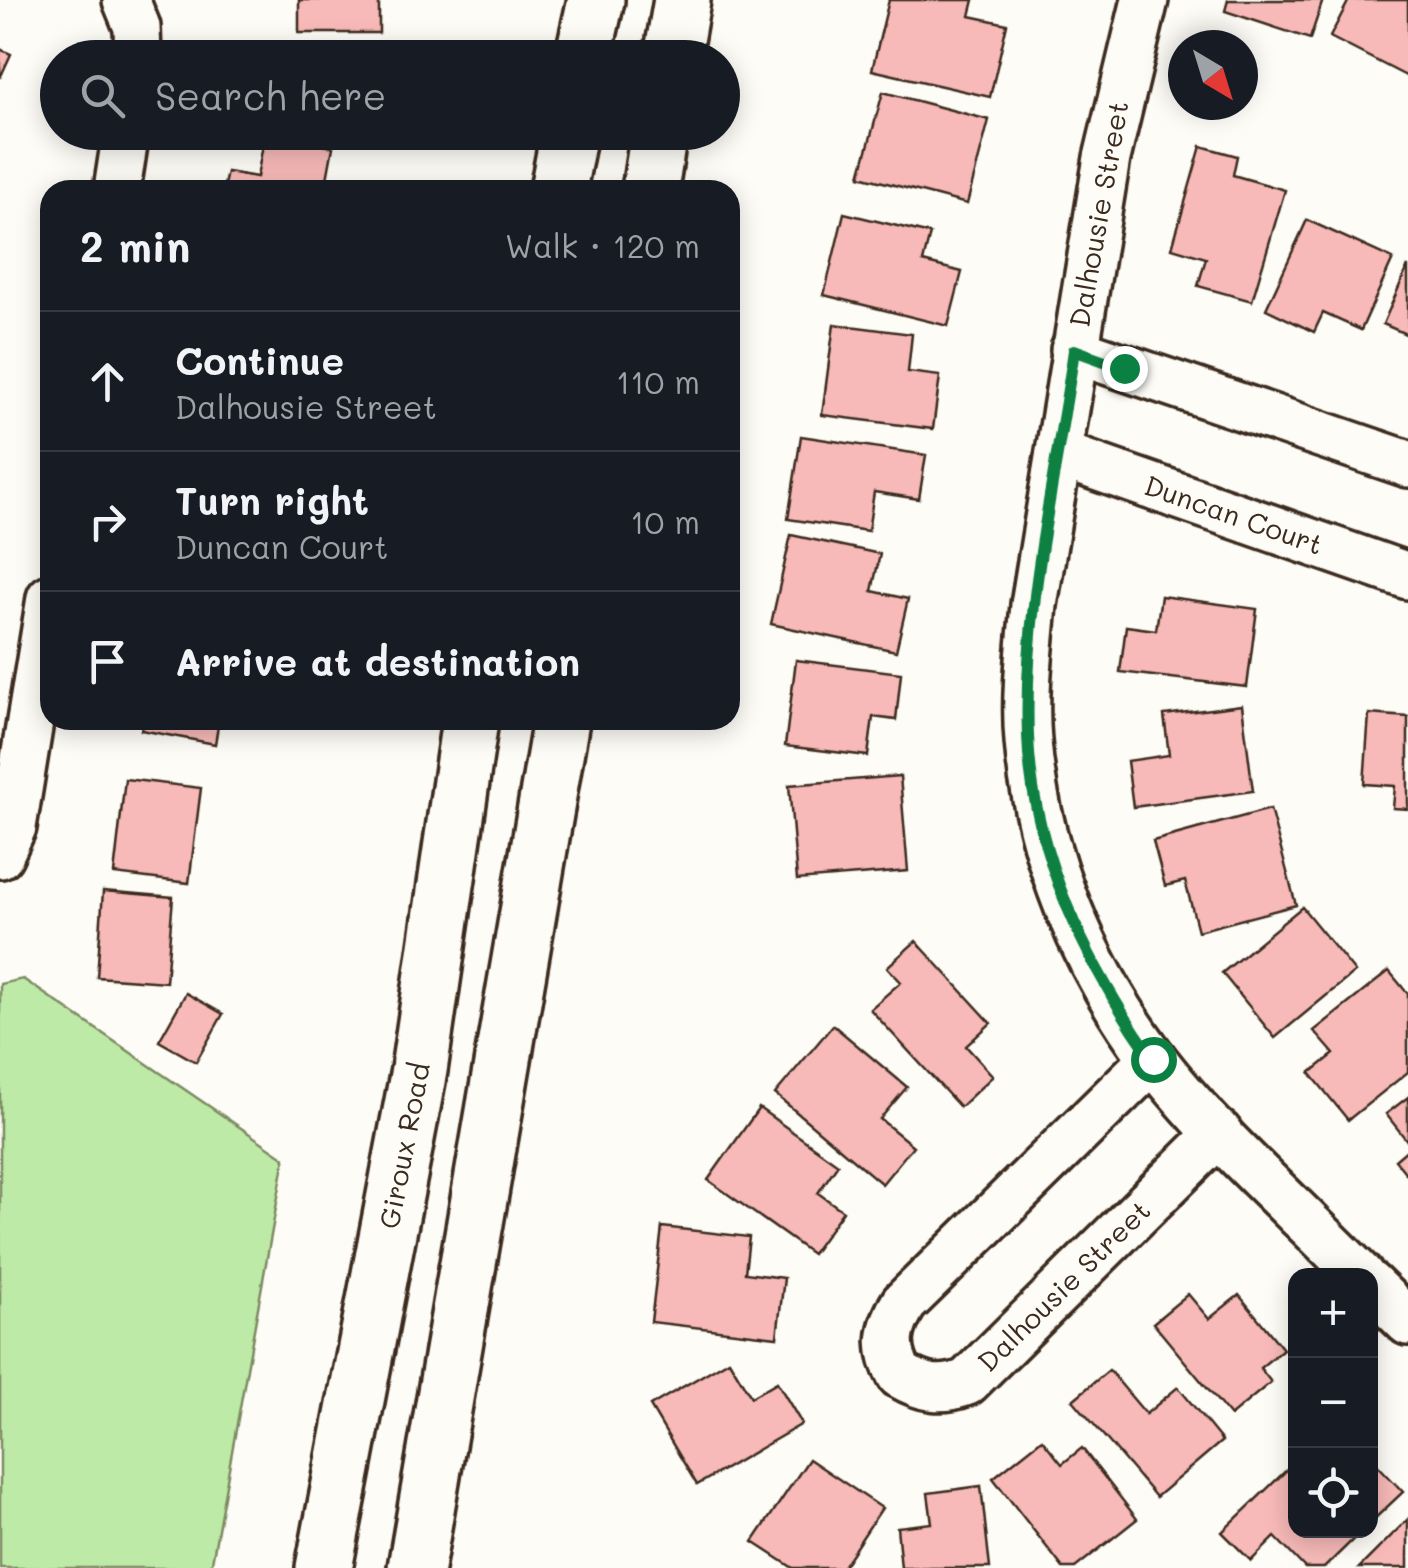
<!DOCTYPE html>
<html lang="en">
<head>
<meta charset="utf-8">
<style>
  body { margin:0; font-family:Mali,sans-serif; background:#20242c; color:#f1f3f6 }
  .controls { position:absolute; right:30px; bottom:30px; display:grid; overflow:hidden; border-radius:20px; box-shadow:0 5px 25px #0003 }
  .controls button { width:90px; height:90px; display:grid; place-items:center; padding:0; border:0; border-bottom:2px solid #363941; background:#171b24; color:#f1f3f6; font:50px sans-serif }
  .compass { position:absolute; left:1168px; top:30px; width:90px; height:90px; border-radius:50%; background:#171b24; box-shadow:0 5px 25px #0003; rotate:142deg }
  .stop { position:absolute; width:30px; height:30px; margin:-22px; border:8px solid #0b8043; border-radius:50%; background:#fff }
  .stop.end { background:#0b8043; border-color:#fff; box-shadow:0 2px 10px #0008 }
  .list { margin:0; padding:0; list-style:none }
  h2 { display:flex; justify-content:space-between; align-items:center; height:130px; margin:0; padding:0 40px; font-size:42px }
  h2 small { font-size:32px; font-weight:400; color:#9ea1a6 }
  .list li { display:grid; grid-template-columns:65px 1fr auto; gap:30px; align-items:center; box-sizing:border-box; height:140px; padding:0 40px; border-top:2px solid #363941 }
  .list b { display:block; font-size:38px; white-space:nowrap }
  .list p { margin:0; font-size:32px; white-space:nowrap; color:#9ea1a6 }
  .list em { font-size:32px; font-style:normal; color:#9ea1a6 }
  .icon { flex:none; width:55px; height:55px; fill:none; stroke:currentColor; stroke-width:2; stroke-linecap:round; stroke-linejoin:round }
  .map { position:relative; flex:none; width:1408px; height:1568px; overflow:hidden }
  .search { position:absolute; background:#171b24; box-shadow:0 5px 25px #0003; left:40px; top:40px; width:700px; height:110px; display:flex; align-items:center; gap:25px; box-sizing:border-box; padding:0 35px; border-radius:55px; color:#9ea1a6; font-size:38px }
  .panel { position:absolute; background:#171b24; box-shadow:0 5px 25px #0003; left:40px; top:180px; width:700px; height:550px; border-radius:30px }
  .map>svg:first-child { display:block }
  .green { fill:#beeaa7; stroke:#7c8a62; stroke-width:2.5 }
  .building { fill:#f7bab8; stroke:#3b2a1e; stroke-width:2.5 }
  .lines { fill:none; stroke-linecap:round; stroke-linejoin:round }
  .minor-casing { stroke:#3b2a1e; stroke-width:52 }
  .secondary-casing { stroke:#3b2a1e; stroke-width:62 }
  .minor { stroke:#fdfcf7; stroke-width:45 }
  .secondary { stroke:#fdfcf7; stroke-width:55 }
  .route { stroke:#0b8043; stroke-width:12 }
  .labels { text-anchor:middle; stroke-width:10; stroke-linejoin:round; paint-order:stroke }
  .street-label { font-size:28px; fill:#3b2a1e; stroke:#fdfcf7 }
</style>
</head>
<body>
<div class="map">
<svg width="1408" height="1568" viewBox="0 0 1408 1568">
  <rect width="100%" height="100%" fill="#fdfcf7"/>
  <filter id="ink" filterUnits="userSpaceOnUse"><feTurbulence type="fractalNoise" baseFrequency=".01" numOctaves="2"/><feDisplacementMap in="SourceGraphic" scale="20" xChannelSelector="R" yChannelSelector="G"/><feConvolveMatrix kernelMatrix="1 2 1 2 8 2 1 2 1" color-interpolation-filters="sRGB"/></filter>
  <g filter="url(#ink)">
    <!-- green -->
    <path class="green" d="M 23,979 L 285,1158 L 211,1568 L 0,1568 L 0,984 Z"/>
    <!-- building -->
    <g class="building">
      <rect x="299" y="0" width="80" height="33"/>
      <path d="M 889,0 L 974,0 L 970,16 L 1007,24 L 990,97 L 872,70 Z"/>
      <path d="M 1228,0 L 1323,0 L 1310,39 L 1225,11 Z"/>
      <path d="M 1349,0 L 1408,0 L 1408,77 L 1330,37 Z"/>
      <path d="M 0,49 L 11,54 L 0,78 Z"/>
      <path d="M 883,92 L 989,120 L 967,204 L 860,176 Z"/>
      <path d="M 265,134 L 333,147 L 325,190 L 223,190 L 227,172 L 257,177 Z"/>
      <path d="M 1201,146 L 1237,156 L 1233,175 L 1285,190 L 1252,301 L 1198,286 L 1206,258 L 1172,248 Z"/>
      <path d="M 844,213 L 930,234 L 923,262 L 962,272 L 948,326 L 824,295 Z"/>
      <path d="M 1307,220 L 1393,259 L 1361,330 L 1323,313 L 1314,332 L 1266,309 Z"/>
      <path d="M 1408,266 L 1408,335 L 1383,324 Z"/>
      <path d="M 834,324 L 912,334 L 908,372 L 940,376 L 933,429 L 822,415 Z"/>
      <path d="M 801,436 L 926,455 L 919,499 L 874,492 L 868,531 L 788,519 Z"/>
      <path d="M 791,535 L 880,554 L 872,591 L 908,599 L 896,651 L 771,624 Z"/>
      <path d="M 1161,596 L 1257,609 L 1247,687 L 1120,672 L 1126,626 L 1156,630 Z"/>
      <path d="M 796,660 L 901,673 L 896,720 L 873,717 L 868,756 L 785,746 Z"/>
      <path d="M 1242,705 L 1253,791 L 1133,807 L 1127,761 L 1169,755 L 1164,715 Z"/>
      <path d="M 1369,714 L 1408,717 L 1408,809 L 1393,808 L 1395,786 L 1364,784 Z"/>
      <path d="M 143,720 L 219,720 L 215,744 L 141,730 Z"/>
      <path d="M 900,776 L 908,871 L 797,880 L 789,785 Z"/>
      <path d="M 125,779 L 201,788 L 189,883 L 114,874 Z"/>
      <path d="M 1270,809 L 1296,905 L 1198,931 L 1185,881 L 1165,886 L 1153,841 Z"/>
      <path d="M 103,891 L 173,897 L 166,982 L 97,977 Z"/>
      <path d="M 1302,907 L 1355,972 L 1275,1038 L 1222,973 Z"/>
      <path d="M 916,941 L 991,1023 L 966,1046 L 993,1076 L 960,1107 L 870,1009 L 901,982 L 887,967 Z"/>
      <path d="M 1389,971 L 1408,994 L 1408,1072 L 1348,1120 L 1310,1073 L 1334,1054 L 1314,1031 Z"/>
      <path d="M 186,993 L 223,1014 L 196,1062 L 159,1041 Z"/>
      <path d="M 833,1025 L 907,1087 L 880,1119 L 913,1146 L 882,1184 L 775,1094 Z"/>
      <path d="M 1408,1097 L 1408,1142 L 1386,1114 Z"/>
      <path d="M 759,1108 L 838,1164 L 818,1193 L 843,1211 L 812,1254 L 708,1180 Z"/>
      <path d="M 1408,1149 L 1408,1176 L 1395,1160 Z"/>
      <path d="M 662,1227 L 749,1237 L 745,1273 L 784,1278 L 777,1337 L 651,1322 Z"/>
      <path d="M 1188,1294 L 1209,1319 L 1239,1295 L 1283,1349 L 1260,1368 L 1271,1382 L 1230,1416 L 1153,1323 Z"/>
      <path d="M 729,1360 L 751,1397 L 777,1382 L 802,1424 L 697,1485 L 650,1406 Z"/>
      <path d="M 1109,1370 L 1146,1414 L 1178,1387 L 1222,1441 L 1156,1497 L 1073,1400 Z"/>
      <path d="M 1042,1439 L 1062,1464 L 1082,1448 L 1137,1519 L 1075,1568 L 1063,1568 L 993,1478 Z"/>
      <path d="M 1370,1457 L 1403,1492 L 1370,1523 Z"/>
      <path d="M 809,1459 L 882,1508 L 842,1568 L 793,1568 L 753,1542 Z"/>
      <path d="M 1296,1461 L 1296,1530 L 1363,1530 L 1324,1568 L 1305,1568 L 1275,1537 L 1251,1561 L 1222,1532 Z"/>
      <path d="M 981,1486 L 990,1568 L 901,1568 L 897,1527 L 932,1523 L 928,1493 Z"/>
      <path d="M 1408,1519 L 1408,1568 L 1359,1568 Z"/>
    </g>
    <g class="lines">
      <!-- minor casing -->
      <g class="minor-casing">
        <g id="minor">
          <path d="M 126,0 L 137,27 L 138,58"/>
          <path d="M 1145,0 L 1107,158 L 1034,605 C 1030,650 1024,696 1028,741 C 1037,854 1084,966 1151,1056 C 1208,1132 1294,1207 1361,1276"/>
          <path d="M 117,190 L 126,132"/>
          <path d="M 1074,350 L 1408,464"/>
          <path id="s1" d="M 1059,454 L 1408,576"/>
          <path d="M 0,855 L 13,827 L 50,598"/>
          <path id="s2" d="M 1153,1059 L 904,1303 C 888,1329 885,1348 900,1375 C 924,1389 942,1392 967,1382 L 1219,1133"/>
          <path d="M 1370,1285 L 1408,1322"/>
        </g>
      </g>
      <!-- secondary casing -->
      <g class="secondary-casing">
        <g id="secondary">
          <path d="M 583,58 L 596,0"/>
          <path d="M 672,58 L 682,0"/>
          <path d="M 558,190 L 569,132"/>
          <path d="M 650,190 L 659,132"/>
          <path id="s3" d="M 324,1568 L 419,1070 L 470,720"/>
          <path d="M 416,1568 L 561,720"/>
        </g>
      </g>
      <!-- minor -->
      <use href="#minor" class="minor"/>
      <!-- secondary -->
      <use href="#secondary" class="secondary"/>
    </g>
  </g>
  <g class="lines" filter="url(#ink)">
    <!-- route -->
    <path class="route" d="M 1124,368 L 1074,350 C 1056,477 1023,607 1028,736 C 1032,853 1087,966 1153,1059"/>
  </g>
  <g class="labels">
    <!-- street labels -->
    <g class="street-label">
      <text transform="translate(1099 214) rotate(-80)" y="10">Dalhousie Street</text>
      <text dy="10" stroke="none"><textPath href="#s1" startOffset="185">Duncan Court</textPath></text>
      <text dy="10" stroke="none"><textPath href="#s3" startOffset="430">Giroux Road</textPath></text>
      <text dy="10" stroke="none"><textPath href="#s2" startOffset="632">Dalhousie Street</textPath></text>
    </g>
  </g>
</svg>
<div class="controls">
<button>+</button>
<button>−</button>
<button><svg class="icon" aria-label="locate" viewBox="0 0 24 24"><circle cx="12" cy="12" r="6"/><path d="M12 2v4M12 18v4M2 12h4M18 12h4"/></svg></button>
</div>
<svg class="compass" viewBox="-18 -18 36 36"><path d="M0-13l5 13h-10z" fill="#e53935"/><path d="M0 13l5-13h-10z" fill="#9ea1a6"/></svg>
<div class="stop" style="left:1153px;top:1059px"></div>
<div class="stop end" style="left:1124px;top:368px"></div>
<div class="search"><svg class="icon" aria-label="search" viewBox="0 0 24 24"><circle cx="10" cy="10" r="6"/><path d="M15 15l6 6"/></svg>Search here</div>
<section class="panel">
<h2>2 min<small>Walk · 120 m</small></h2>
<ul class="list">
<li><svg class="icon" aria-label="ahead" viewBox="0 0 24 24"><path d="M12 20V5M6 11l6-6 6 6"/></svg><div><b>Continue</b><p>Dalhousie Street</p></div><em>110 m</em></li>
<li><svg class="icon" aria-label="right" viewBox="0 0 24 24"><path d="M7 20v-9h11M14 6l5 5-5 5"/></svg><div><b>Turn right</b><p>Duncan Court</p></div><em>10 m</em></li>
<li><svg class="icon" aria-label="arrive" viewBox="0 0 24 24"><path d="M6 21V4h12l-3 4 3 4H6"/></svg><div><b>Arrive at destination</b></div></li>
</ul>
</section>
</div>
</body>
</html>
